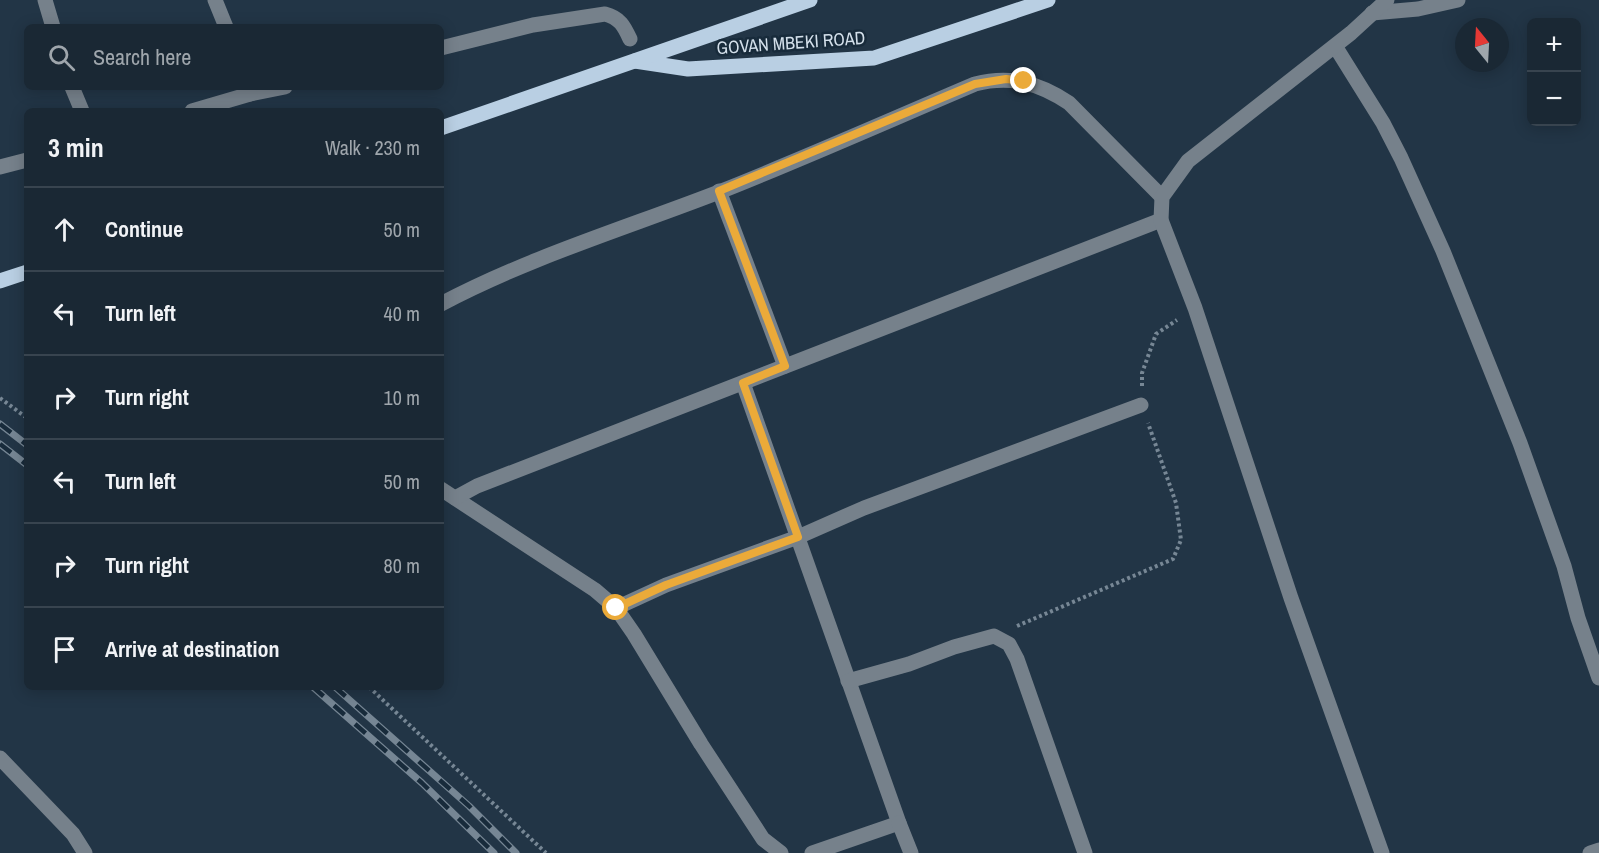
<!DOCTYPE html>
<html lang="en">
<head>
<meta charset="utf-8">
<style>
  body { margin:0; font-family:"Archivo Narrow",sans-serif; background:#23303c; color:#f1f3f6 }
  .controls { position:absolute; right:18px; top:18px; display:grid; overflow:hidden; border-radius:9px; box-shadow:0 3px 15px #0003 }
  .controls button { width:54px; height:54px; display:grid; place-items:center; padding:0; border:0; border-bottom:2px solid #38444f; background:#1a2834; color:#f1f3f6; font:30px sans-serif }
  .compass { position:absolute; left:1455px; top:18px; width:54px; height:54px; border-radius:50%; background:#1a2834; box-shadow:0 3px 15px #0003; rotate:342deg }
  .stop { position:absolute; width:18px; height:18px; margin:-14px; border:4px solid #ebaa39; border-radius:50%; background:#fff }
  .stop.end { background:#ebaa39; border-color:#fff; box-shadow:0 2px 6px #0008 }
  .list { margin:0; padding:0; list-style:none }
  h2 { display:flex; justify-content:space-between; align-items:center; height:78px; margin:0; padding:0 24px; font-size:26px }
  h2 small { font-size:20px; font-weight:400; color:#9fa6ac }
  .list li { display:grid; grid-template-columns:39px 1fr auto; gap:18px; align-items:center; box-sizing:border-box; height:84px; padding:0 24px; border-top:2px solid #38444f }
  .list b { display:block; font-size:22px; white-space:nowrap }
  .list em { font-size:20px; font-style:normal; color:#9fa6ac }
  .icon { flex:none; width:33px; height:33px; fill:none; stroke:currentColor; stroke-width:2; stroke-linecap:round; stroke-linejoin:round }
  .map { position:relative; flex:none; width:1599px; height:853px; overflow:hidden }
  .search { position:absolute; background:#1a2834; box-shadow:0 3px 15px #0003; left:24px; top:24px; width:420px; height:66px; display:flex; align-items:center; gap:15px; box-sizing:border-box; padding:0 21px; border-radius:9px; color:#9fa6ac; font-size:22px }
  .panel { position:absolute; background:#1a2834; box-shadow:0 3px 15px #0003; left:24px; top:108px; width:420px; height:582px; border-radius:9px }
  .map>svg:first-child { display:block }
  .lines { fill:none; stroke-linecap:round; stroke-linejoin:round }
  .path { stroke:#778795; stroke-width:4; stroke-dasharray:3 3; stroke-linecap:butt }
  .minor { stroke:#76818b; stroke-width:15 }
  .major { stroke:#b9cfe3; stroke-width:15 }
  .rail-casing { stroke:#768694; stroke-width:7 }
  .rail { stroke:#182b3b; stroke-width:4.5; stroke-dasharray:14; stroke-linecap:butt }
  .route { stroke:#ebaa39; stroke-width:8 }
  .labels { text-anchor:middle; stroke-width:5; stroke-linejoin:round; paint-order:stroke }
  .street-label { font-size:18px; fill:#d3dfea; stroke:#182b3b }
</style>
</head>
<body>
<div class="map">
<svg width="1599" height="853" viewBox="0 0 1599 853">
  <rect width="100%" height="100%" fill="#223546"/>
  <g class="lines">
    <!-- path -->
    <g class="path">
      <path d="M 1142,386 L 1142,373 L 1156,334 L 1177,320"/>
      <path d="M 0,398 L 27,418"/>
      <path d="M 1017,626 L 1173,559 L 1181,540 L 1176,503 L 1148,423"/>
      <path d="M 369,687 L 546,853"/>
    </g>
    <!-- minor -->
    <g class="minor">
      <path d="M 45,0 L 53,27"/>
      <path d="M 215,0 L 226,27"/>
      <path d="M 1372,13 L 1418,9 L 1458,0"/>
      <path d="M 1335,46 L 1383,123 L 1401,158 L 1443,251 L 1520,443 L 1564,566 L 1578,618 L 1599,678"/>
      <path d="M 441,48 L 533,25 L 605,14 C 620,18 624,26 630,39"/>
      <path d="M 72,87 L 82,111"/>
      <path d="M 250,94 L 285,87"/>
      <path d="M 192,111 L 250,94 L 248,87"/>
      <path d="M 0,167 L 27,160"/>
      <path d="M 719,191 L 785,366"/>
      <path d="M 441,304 C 530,257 626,228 719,192 C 805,158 890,120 975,84 C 1011,75 1039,83 1069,103 L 1162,197"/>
      <path d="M 743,383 L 899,823 L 812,853"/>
      <path d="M 441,489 L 595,590 L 616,608 L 634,634 L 701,744 L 763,839 L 781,853"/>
      <path d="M 455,498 L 477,486 L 1161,220"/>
      <path d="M 616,608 L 666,585 L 798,537 L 864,508 L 1141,405"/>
      <path d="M 848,681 L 909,664 L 954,647 L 994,636 L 1009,644 L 1017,659 L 1085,853"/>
      <path d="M 0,758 L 73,834 L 85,853"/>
      <path d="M 899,823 L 911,853"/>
      <path d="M 1382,853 L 1291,598 L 1195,308 L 1161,220 L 1162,197 L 1188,161 L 1351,33 L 1387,0"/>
      <path d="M 1590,853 L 1599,850"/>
    </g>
    <!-- major -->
    <g class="major">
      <path d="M 635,61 L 688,69 L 874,58 L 1048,0"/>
      <path d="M 441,128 L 810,0"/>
      <path d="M 0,281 L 27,272"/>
    </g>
    <!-- rail casing -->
    <g class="rail-casing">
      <g id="rail">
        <path d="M 0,424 L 27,445"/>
        <path d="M 0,444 L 27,465"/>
        <path d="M 313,687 L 422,783 L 494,853"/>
        <path d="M 335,687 L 469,806 L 516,853"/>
      </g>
    </g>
    <!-- rail -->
    <use href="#rail" class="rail"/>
  </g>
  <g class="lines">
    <!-- route -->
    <path class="route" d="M 616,608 L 666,585 L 798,537 L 743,383 L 785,366 L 719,191 L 975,84 L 1006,79 L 1024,81"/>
  </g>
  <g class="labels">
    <!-- street labels -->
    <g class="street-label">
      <text transform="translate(791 43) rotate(-4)" y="6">GOVAN MBEKI ROAD</text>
    </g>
  </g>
</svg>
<div class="controls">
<button>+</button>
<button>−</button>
</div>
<svg class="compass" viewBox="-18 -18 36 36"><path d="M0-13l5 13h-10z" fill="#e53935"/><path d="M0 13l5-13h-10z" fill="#9fa6ac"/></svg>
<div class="stop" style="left:616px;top:608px"></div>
<div class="stop end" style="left:1024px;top:81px"></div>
<div class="search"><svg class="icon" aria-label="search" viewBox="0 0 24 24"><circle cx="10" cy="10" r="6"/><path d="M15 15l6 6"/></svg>Search here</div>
<section class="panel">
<h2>3 min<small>Walk · 230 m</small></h2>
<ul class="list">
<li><svg class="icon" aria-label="ahead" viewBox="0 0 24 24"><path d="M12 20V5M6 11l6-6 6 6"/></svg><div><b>Continue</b></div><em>50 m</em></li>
<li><svg class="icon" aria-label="left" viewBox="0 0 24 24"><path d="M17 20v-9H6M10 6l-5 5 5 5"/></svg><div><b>Turn left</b></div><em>40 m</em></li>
<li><svg class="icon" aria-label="right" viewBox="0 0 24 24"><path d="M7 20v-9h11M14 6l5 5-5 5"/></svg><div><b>Turn right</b></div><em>10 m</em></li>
<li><svg class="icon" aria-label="left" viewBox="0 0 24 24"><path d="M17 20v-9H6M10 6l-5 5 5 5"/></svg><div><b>Turn left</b></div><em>50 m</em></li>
<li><svg class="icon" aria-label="right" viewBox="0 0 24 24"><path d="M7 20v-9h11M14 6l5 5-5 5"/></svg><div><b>Turn right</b></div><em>80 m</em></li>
<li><svg class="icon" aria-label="arrive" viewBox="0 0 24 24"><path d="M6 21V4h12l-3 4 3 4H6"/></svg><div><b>Arrive at destination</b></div></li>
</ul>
</section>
</div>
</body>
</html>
